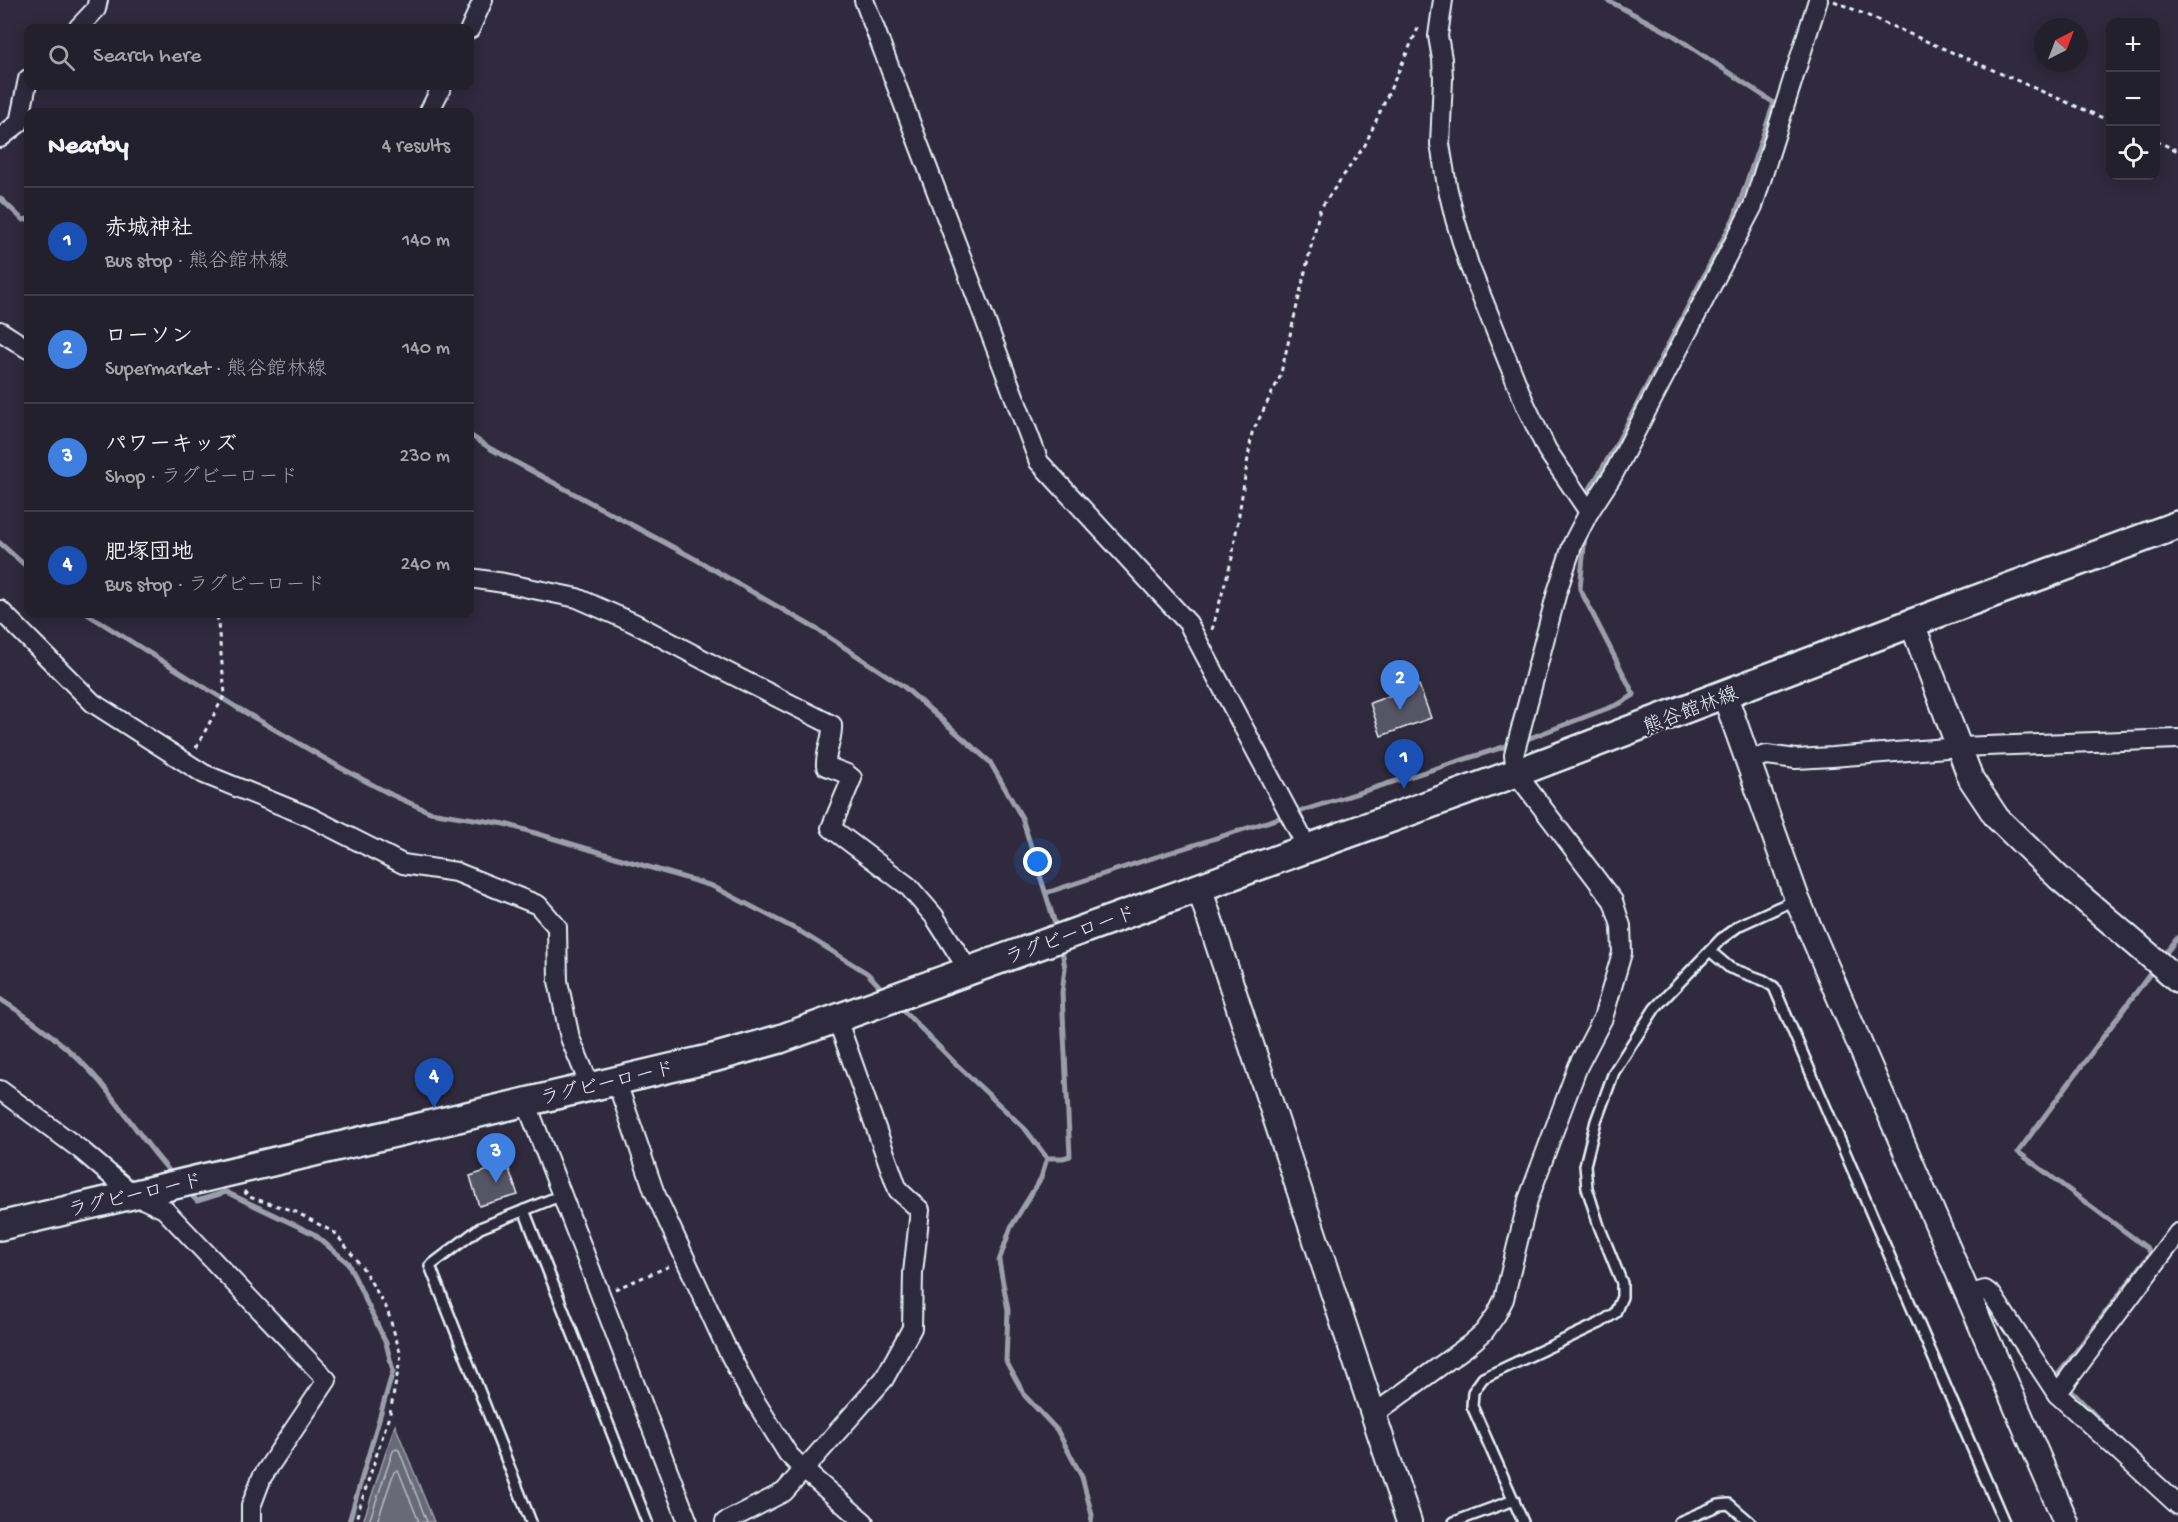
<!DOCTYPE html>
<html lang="en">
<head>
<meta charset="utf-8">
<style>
  body { margin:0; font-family:"Gochi Hand","Klee One",sans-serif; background:#2f2d3a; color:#f1f3f6 }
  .controls { position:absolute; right:18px; top:18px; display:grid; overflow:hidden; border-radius:12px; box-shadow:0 3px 15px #0003 }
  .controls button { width:54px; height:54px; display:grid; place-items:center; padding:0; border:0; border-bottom:2px solid #403e4a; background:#23202e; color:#f1f3f6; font:30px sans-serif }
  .compass { position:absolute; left:2034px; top:18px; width:54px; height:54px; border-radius:50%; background:#23202e; box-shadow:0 3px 15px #0003; rotate:42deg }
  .you { position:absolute; left:1038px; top:862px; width:21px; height:21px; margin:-15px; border:4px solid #fff; border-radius:50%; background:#1a73e8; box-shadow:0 0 0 9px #1a73e833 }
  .badge { display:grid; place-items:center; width:39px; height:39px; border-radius:50%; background:#b45309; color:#fff; font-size:20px; font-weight:700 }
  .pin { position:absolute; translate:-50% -50px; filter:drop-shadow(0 2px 3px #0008) }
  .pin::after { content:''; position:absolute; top:32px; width:21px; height:18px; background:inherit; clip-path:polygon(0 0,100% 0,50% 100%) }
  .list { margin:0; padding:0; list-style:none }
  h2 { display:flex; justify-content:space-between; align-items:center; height:78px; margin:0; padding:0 24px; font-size:26px }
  h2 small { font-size:20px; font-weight:400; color:#a3a3aa }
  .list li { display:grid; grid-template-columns:39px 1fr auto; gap:18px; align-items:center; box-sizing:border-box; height:108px; padding:0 24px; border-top:2px solid #403e4a }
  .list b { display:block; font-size:22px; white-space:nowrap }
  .list p { margin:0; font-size:20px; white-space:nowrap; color:#a3a3aa }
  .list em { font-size:20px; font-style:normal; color:#a3a3aa }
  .icon { flex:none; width:33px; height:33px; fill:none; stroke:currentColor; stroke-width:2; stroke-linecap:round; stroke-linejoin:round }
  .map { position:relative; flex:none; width:2178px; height:1522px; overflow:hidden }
  .search { position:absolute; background:#23202e; box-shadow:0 3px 15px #0003; left:24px; top:24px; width:450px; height:66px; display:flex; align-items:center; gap:15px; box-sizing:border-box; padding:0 21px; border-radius:12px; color:#a3a3aa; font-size:22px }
  .panel { position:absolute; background:#23202e; box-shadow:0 3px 15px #0003; left:24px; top:108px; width:450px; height:510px; border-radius:12px }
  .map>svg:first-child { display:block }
  .water { fill:#696978; stroke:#9c9fab; stroke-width:1.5 }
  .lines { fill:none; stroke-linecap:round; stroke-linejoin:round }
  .shore { stroke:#b5bbc5; stroke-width:1.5 }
  .stream { stroke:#9c9fab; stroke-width:5 }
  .building { fill:#575565; stroke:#e8f1f8; stroke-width:1.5 }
  .lane-casing { stroke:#e8f1f8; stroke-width:14 }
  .street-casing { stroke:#e8f1f8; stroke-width:22 }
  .secondary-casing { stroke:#e8f1f8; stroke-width:28 }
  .primary-casing { stroke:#e8f1f8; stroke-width:32 }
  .path { stroke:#e8f1f8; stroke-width:3; stroke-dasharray:4.5 4.5; stroke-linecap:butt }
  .lane { stroke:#2f2a3d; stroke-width:9 }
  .street { stroke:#2f2a3d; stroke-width:18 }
  .secondary { stroke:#2f2a3d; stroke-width:24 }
  .primary { stroke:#2f2a3d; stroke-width:27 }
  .labels { text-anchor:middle; stroke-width:4.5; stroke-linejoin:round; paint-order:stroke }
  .street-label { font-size:20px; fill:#e8f1f8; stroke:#2f2a3d }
</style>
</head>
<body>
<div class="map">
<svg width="2178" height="1522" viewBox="0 0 2178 1522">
  <rect width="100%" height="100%" fill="#2f2a3d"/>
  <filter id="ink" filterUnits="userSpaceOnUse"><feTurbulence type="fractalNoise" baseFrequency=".0167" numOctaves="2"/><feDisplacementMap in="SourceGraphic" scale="12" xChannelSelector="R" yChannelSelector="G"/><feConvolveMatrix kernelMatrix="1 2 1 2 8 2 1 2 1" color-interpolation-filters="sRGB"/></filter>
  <g filter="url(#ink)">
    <!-- water -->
    <path class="water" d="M 395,1425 L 434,1522 L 363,1522 Z"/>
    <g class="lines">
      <!-- shore -->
      <g class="shore">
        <path d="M 369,1522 L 393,1451 L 396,1449 L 399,1450 L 427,1522"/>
        <path d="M 377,1522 L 394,1472 L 397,1470 L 399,1472 L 419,1522"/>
      </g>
      <!-- stream -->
      <g class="stream">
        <path d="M 0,198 L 23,220 L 28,219"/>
        <path d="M 470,435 L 491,449 L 697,560 L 818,630 L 903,686 L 990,762 L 1022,818 L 1057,930"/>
        <path d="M 1588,499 L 1588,492 L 1615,447 L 1735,216 L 1774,103 L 1673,35 L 1607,0"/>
        <path d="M 0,543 L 28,568"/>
        <path d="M 87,614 L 236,707 L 341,768 L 392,795 L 430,812 L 505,824 L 712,886 L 801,932 L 867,973 L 885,992"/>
        <path d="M 1522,741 L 1619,704 L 1634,695 L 1580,589 L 1585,535"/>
        <path d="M 1046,893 L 1140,862 L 1513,744"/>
        <path d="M 2163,957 L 2178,937"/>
        <path d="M 0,999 C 36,1022 72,1049 100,1082 C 126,1113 147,1147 174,1176"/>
        <path d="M 898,1005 L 955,1063 L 1026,1130 L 1047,1158"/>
        <path d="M 1047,1158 L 1063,1158 L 1070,1156 L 1062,993 L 1065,968 L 1061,945"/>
        <path d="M 1047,1158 L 1041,1178 L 1011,1227 L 999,1261 L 1008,1310 L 1006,1361 L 1025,1396 L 1057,1430 L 1082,1477 L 1092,1515 L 1091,1522"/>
        <path d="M 187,1190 L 197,1201 L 226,1192 L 314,1234 L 348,1263 L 386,1343 L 393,1371 L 349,1522"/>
        <path d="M 2115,1436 L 2057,1376 L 2151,1253 L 2147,1248 L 2018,1152 L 2155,967"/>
      </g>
    </g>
    <!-- building -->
    <g class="building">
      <path d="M 1419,685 L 1431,718 L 1381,736 L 1370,703 Z"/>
      <path d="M 507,1164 L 518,1195 L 479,1206 L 470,1176 Z"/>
    </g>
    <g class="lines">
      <!-- lane casing -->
      <g class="lane-casing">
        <g id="lane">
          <path d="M 1710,951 L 1730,968 L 1763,980 L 1774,987 L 2004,1522"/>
          <path d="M 524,1210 L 647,1522"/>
          <path d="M 531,1522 L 430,1266 L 480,1228 L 562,1195"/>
          <path d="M 1454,1522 L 1514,1500"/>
          <path d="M 1523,1522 L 1472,1406 L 1473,1392 L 1483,1378 L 1600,1323 L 1615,1313 L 1622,1297 L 1622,1283 L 1599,1226 L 1587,1188 L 1585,1165 L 1596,1121 L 1614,1072 L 1655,1008 L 1721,939 L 1740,925 L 1797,899"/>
          <path d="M 1679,1522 L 1719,1505 L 1729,1504 L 1750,1522"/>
        </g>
      </g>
      <!-- street casing -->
      <g class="street-casing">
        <g id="street">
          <path d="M 864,0 L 1039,462 L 1188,623 L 1307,847"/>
          <path d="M 1443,0 L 1438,36 L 1442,59 L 1443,79 L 1440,144 L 1447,186 L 1455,219 L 1469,265 L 1525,404 L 1547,450 L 1589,512"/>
          <path d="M 78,28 L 96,9 L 98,0"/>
          <path d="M 470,29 L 483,0"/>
          <path d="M 429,112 L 442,86"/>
          <path d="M 0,138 L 19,123 L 28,79"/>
          <path d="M 0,331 L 28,349"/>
          <path d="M 470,578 L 504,583 L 577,598 L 634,623 L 723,670 L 832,725 C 833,739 825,752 826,766 L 847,774 L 852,778 L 831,828 L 908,886 L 934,916 L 969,971"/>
          <path d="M 0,610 L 93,703 L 204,774 L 310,817 L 403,864 L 456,872 L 538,905 L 557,927 L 558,981 L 570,1038 L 590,1086"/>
          <path d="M 1747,760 L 1767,755 L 1796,759 L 1832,757 L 1959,747 L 2178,739"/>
          <path d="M 616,1080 L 654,1191 L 724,1343 L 747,1388 L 788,1454 L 804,1470 L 864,1522"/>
          <path d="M 0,1090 L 81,1150 L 134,1195 L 164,1209 L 327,1380 L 262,1477 L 251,1506 L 251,1522"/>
          <path d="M 526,1102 L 688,1522"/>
          <path d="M 1968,1295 L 1985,1290 L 1992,1295 L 2057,1394 L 2178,1505"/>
          <path d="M 2057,1394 L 2178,1233"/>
          <path d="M 1374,1414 L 1469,1345 L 1484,1332 L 1496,1315 L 1504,1299 L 1528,1200 L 1578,1066 L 1603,1018 L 1622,953 L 1621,926 L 1613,901 L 1516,773 L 1514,755 L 1557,592 L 1573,543 L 1589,512 L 1613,475 L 1753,206 L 1818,0"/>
          <path d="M 725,1522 L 784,1492 L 884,1379 L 912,1328 L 913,1273 L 920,1210 L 898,1190 L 837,1019"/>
        </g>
      </g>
      <!-- secondary casing -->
      <g class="secondary-casing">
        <g id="secondary">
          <path d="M 1912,623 L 1971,779 L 1997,818 L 2059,878 L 2178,980"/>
          <path d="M 1725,696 L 1797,899 L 2066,1522"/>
          <path d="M 1199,887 L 1409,1522"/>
        </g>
      </g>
      <!-- primary casing -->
      <g class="primary-casing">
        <path id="primary" d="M 0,1226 L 713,1058 L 780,1039 L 1516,773 L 1912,623 L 2178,525"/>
      </g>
      <!-- path -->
      <g class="path">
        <path d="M 1834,1 L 2110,121"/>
        <path d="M 2156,141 L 2178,151"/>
        <path d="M 1212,630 L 1232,558 L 1252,433 L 1280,377 L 1320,209 L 1365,145 L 1420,24"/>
        <path d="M 196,748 L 225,694 L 217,614"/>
        <path d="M 244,1191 L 249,1197 L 294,1211 L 335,1233 L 362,1267 L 387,1309 L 401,1355 L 390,1413 L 355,1522"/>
        <path d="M 615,1289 L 670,1266"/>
      </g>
      <!-- lane -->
      <use href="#lane" class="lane"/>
      <!-- street -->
      <use href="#street" class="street"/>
      <!-- secondary -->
      <use href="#secondary" class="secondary"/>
      <!-- primary -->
      <use href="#primary" class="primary"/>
    </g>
  </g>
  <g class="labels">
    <!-- street labels -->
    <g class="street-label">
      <text transform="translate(1690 709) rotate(-21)" y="7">熊谷館林線</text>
      <text transform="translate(1070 934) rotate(-20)" y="7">ラグビーロード</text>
      <text transform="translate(607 1082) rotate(-13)" y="7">ラグビーロード</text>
      <text transform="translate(135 1194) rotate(-13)" y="7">ラグビーロード</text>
    </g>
  </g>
</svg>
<div class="controls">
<button>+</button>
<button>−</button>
<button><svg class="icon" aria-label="locate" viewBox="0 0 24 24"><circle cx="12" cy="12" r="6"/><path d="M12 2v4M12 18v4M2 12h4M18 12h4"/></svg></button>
</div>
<svg class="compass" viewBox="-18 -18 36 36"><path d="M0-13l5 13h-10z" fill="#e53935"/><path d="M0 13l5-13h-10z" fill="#a3a3aa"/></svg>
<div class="you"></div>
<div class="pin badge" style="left:1404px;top:789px;background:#1a4fb4">1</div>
<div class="pin badge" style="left:1400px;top:710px;background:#3f7fe0">2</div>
<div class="pin badge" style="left:496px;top:1183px;background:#3f7fe0">3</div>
<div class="pin badge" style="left:434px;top:1108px;background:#1a4fb4">4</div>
<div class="search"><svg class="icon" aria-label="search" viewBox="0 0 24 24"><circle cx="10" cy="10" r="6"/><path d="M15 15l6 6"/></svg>Search here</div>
<section class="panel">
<h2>Nearby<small>4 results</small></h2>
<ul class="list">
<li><span class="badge" style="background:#1a4fb4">1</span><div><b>赤城神社</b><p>Bus stop · 熊谷館林線</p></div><em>140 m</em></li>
<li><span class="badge" style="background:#3f7fe0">2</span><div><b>ローソン</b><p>Supermarket · 熊谷館林線</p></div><em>140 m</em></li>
<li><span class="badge" style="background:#3f7fe0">3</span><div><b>パワーキッズ</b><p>Shop · ラグビーロード</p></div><em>230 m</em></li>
<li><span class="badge" style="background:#1a4fb4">4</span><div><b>肥塚団地</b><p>Bus stop · ラグビーロード</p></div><em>240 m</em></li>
</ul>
</section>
</div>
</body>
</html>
